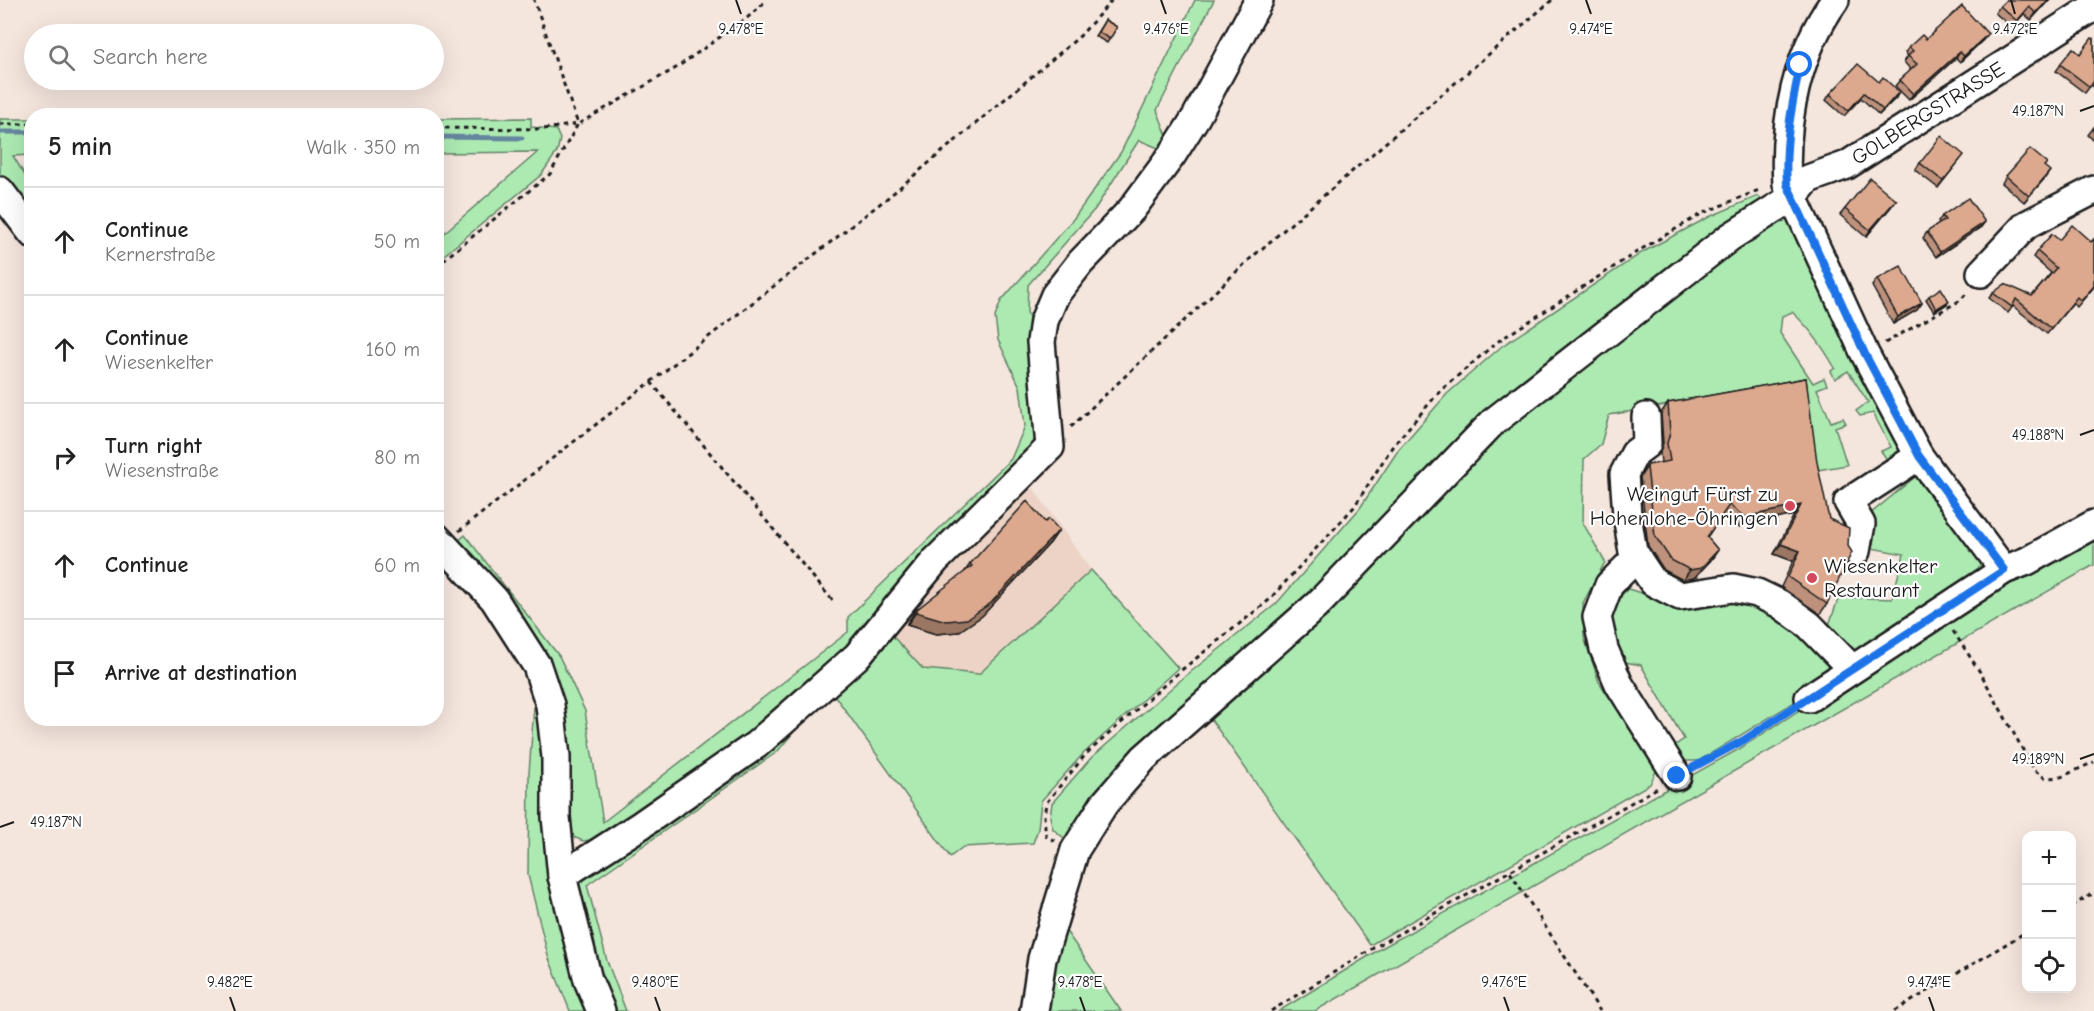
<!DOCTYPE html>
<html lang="en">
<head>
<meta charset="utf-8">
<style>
  body { margin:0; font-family:"Comic Neue",sans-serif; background:#f6f6f6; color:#222 }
  .controls { position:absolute; right:18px; bottom:18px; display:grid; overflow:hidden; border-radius:12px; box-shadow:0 6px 24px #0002 }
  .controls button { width:54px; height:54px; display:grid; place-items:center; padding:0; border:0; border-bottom:2px solid #e0e0e0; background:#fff; color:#222; font:30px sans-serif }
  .stop { position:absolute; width:18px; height:18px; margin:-14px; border:4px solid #1a73e8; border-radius:50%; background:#fff }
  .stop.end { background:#1a73e8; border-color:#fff; box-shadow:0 2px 6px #0008 }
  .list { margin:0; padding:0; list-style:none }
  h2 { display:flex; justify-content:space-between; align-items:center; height:78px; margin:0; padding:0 24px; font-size:26px }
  h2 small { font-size:20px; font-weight:400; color:#767676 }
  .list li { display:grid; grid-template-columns:39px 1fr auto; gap:18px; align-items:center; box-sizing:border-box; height:108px; padding:0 24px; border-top:2px solid #e0e0e0 }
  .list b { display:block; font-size:22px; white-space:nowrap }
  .list p { margin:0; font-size:20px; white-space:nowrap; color:#767676 }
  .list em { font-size:20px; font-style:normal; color:#767676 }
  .icon { flex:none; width:33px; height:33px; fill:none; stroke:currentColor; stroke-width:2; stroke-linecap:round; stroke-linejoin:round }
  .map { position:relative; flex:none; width:2094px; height:1011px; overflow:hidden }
  .search { position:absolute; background:#fff; box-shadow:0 6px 24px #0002; left:24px; top:24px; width:420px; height:66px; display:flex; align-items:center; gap:15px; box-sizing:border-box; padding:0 21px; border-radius:33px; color:#767676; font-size:22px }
  .panel { position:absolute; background:#fff; box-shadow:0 6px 24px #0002; left:24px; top:108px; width:420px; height:618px; border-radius:24px }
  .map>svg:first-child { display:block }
  .built { fill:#edd3c6 }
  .green { fill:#aceab2; stroke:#648367; stroke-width:1.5 }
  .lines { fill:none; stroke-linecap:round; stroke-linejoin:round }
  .stream { stroke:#65869e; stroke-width:5 }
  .minor-casing { stroke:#1c1c1c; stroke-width:32 }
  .path { stroke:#1c1c1c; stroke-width:3; stroke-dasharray:4.5 4.5; stroke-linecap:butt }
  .minor { stroke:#fff; stroke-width:27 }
  .wall { fill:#bd917b; stroke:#1c1c1c; stroke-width:1.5 }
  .shaded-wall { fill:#9a7664; stroke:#1c1c1c; stroke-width:1.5 }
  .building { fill:#dca98f; stroke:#1c1c1c; stroke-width:1.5 }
  .route { stroke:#1a73e8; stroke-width:8 }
  .ticks { fill:none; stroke:#1c1c1c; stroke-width:2 }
  .poi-dot { fill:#d1495b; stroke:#fff; stroke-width:2 }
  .labels { text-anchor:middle; stroke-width:4.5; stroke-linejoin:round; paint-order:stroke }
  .street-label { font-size:21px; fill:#1c1c1c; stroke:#fff }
  .poi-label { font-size:21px; fill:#1c1c1c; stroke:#fff; text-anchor:end }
  .ticks-label { font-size:15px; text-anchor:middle; fill:#1c1c1c; stroke:#fff; stroke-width:4.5; stroke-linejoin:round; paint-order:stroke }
</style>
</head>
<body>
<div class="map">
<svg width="2094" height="1011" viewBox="0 0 2094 1011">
  <rect width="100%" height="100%" fill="#f4e5dd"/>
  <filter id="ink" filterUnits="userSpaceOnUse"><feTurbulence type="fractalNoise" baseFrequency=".0167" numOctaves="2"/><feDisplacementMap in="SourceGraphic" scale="12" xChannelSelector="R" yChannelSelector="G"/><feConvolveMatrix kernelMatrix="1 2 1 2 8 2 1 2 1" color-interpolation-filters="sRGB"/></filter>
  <g filter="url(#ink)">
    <!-- built -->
    <path class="built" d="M 1026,478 L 1091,570 L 979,674 L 923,669 L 886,629 Z"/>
    <!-- green -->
    <g class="green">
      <path d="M 1195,0 L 1214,0 L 1157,110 L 1169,141 L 1163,150 L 1139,140 L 1095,209 L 1028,285 L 1027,312 L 1036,338 L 1039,421 L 1031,453 L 851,654 L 754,738 L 605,838 L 583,841 L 571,836 L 556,704 L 457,542 L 465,535 L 559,656 L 585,711 L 603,822 L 848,632 L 848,617 L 1011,459 L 1025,426 L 1020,387 L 998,340 L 995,317 L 1001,301 L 1074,218 L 1121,152 Z"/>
      <path d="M 531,118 L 531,127 L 556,130 L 560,139 L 557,152 L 541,175 L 437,261 L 437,239 L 538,152 L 437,153 L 437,119 Z"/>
      <path d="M 0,119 L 31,119 L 31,155 L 13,156 L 31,185 L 31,223 L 0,181 Z"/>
      <path d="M 1758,196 L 1768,204 L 1485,417 L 1073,837 L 1064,838 L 1053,829 L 1050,817 L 1052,803 L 1091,758 L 1183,678 L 1276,604 L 1360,508 L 1399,449 L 1447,394 L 1502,346 L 1643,252 L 1709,217 Z"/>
      <path d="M 1776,219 L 1792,219 L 1908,446 L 1893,468 L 1881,451 L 1891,447 L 1873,413 L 1860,416 L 1856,411 L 1868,402 L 1848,371 L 1835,379 L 1831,371 L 1835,368 C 1823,347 1810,328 1792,312 L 1782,316 L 1780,333 L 1813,383 L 1824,378 L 1827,385 L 1817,389 L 1831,422 L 1843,418 L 1846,423 L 1835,427 L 1847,465 L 1800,473 L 1794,384 L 1609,415 L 1601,444 L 1584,459 L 1583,523 L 1605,562 L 1583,603 L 1584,637 L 1599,682 L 1657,769 L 1650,784 L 1370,945 L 1205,711 L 1515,416 L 1734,244 Z"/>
      <path d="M 1922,471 L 1990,567 L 1865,657 L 1845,654 L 1826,633 L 1839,597 L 1892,599 L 1904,554 L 1866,547 L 1869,515 Z"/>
      <path d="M 2094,529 L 2094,565 L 1315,1011 L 1279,1011 L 1380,949 L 1739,749 L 1999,581 Z"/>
      <path d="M 1091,570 L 1178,668 L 1083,754 L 1041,801 L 1038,829 L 1033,843 L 963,847 L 950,857 L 830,689 L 777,752 L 587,885 L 607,961 L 626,1011 L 611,1011 L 571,888 L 578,871 L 886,629 L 923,669 L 979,674 Z"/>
      <path d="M 1628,589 L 1654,597 L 1745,600 L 1788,622 L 1828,661 L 1827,679 L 1819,687 L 1699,761 L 1683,761 L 1667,751 L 1684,739 L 1641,665 L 1619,661 C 1609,631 1601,612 1628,589 Z"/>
      <path d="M 536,680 L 596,1011 L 570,1011 L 548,956 L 528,875 L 529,773 Z"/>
      <path d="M 1059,921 L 1121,1011 L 1046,1011 Z"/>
    </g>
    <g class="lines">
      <!-- stream -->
      <g class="stream">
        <path d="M 0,132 L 32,132"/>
        <path d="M 436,137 L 522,138"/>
      </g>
      <!-- minor casing -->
      <g class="minor-casing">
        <g id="minor">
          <path d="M 1835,0 C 1797,53 1783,120 1787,184 L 1865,354 L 1919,456 L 2004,570"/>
          <path d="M 0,191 L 32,233"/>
          <path d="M 1981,273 L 2026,225 L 2094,190"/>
          <path d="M 1646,417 L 1647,444 L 1635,453 L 1624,474 L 1627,515 L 1633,552 L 1653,582 L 1680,596 L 1733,588 L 1757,593 L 1780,604 L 1809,625 L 1852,669"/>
          <path d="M 436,537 L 494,599 L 537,666 L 550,705 L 556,757 L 556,817 L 562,876 L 588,980 L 601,1011"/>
          <path d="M 1856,551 L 1861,524 L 1848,502 L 1919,456"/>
          <path d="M 1637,557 L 1609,585 L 1597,617 L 1604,649 L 1619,684 L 1677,776"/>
          <path d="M 1809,698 L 2004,570 L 2027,561 L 2094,524"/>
          <path d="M 562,876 L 641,825 L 756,745 L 857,656 L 935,561 L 1050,447 L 1041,342 L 1044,321 L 1055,295 L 1080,263 L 1132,209 L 1172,155 L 1196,117 L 1259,0"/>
          <path d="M 1034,1011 L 1042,959 L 1075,850 L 1104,804 L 1144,758 L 1318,604 L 1493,422 L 1730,237 L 1793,197 L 1808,179 L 1847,165 L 2094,7"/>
        </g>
      </g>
      <!-- path -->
      <g class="path">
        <path d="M 0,124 L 32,124"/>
        <path d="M 436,128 L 544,129 L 578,124 L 676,68 L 747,18 L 767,0"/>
        <path d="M 436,266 L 550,174 L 578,124 L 534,0"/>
        <path d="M 1885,343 L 1961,300 L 1968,291"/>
        <path d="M 651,382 L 833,601"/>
        <path d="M 1071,427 L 1251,258 L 1552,0"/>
        <path d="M 459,531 L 886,199 L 1080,36 L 1112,0"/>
        <path d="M 1953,631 L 1980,672 L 2034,770 L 2045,778 L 2061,777 L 2094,762"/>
        <path d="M 1696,766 L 1744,740 L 1791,710"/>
        <path d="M 1055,841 L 1046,836 L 1044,817 L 1046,803 L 1086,754 L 1179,672 L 1268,601 L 1354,507 L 1392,447 L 1440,391 L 1497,342 L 1640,250 L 1703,213 L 1759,190"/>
        <path d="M 1510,872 L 1600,1011"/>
        <path d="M 2072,906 L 2094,893"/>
        <path d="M 1271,1011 L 1375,947 L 1659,787"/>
        <path d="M 1895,1011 L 2026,932"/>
      </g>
      <!-- minor -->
      <use href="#minor" class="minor"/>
    </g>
    <!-- wall -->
    <g class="wall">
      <path d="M 2049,0 L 2031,20 L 2024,14 L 2012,27 L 1995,13 L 2000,6 Z"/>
      <path d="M 1105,20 L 1117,27 L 1107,43 L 1095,36 Z"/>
      <path d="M 1988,34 L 1983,40 L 1960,62 L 1956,58 L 1909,100 L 1895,86 L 1900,80 L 1911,70 L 1904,62 L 1908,56 L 1905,53 L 1909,47 L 1926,39 Z"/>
      <path d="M 2094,39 L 2094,87 L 2091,85 L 2085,93 L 2056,71 L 2073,48 L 2080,54 Z"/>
      <path d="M 1879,82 L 1899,92 L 1879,115 L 1861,98 L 1844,116 L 1826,100 L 1830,94 Z"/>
      <path d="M 2094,127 L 2094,141 L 2088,135 Z"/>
      <path d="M 1959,161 L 1938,188 L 1915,170 L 1920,163 Z"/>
      <path d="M 2044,167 L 2045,178 L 2024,202 L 2002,183 L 2006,176 Z"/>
      <path d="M 1896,200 L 1866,237 L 1840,215 L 1845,209 Z"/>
      <path d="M 1942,216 L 1981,227 L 1936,257 L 1923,238 L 1927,232 L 1939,224 L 1938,222 Z"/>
      <path d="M 2094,239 L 2094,287 L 2077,307 L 2073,303 L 2047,334 L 2013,306 L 2008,313 L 1989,298 L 1993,293 L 2032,296 L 2051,273 L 2033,257 L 2037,251 L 2059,240 L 2091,242 Z"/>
      <path d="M 1877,279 L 1922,303 L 1917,310 L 1893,324 L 1872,286 Z"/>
      <path d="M 1929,296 L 1949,301 L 1947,304 L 1934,312 L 1926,299 Z"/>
      <path d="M 1806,378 L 1827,604 L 1820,614 L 1781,587 L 1793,561 L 1774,554 L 1794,515 L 1738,527 L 1722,515 L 1707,537 L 1718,550 L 1711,560 L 1694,578 L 1683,580 L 1664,570 L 1648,546 L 1640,477 L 1648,465 L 1661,463 L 1660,453 L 1663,443 L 1661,413 L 1668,403 Z"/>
      <path d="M 1045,522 L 1059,530 L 1050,543 L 982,616 L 958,632 L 936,634 L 907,625 L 907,623 L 916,610 L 963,574 L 970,564 Z"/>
    </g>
    <!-- shaded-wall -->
    <g class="shaded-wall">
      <path d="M 2048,0 L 2049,0 L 2031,20 L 2036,13 Z"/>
      <path d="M 1988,34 L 1983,40 L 1960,62 L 1964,56 Z"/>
      <path d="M 1960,52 L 1956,58 L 1909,100 L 1913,94 Z"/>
      <path d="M 1899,92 L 1896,98 L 1879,115 L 1883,110 Z"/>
      <path d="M 2050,171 L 2045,178 L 2024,202 L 2029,196 Z"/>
      <path d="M 1896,200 L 1891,207 L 1866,237 L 1870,230 Z"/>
      <path d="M 1985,222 L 1981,227 L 1936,257 L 1940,252 Z"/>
      <path d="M 1949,301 L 1947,304 L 1934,312 L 1936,309 Z"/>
      <path d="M 1922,303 L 1917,310 L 1893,324 L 1898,317 Z"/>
      <path d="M 1801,505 L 1794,515 L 1738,527 L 1745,517 Z"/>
      <path d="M 1059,530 L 1050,543 L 982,616 L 958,632 L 936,634 L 907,625 L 916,612 Z"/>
      <path d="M 1781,544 L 1800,551 L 1793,561 L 1774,554 Z"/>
      <path d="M 1718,550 L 1711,560 L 1694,578 L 1683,580 L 1690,570 Z"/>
    </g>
    <!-- building -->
    <g class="building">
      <path d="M 2006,0 L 2048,0 L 2036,13 L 2029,7 L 2017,21 L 2000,6 Z"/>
      <path d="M 1962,6 L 1988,34 L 1964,56 L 1960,52 L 1913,94 L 1900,80 L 1917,64 L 1908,56 L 1913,51 L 1909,47 L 1922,35 L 1926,39 Z"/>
      <path d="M 1105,20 L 1117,27 L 1110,39 L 1098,32 Z"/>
      <path d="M 2092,38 L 2094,39 L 2094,81 L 2090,87 L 2060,64 L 2073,48 L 2080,54 Z"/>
      <path d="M 1858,64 L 1879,82 L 1883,77 L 1899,92 L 1883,110 L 1864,93 L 1848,111 L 1830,94 Z"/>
      <path d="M 1941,136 L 1964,155 L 1943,181 L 1920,163 Z"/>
      <path d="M 2030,149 L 2047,163 L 2044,166 L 2050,171 L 2029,196 L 2006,176 Z"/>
      <path d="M 1870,178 L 1896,200 L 1870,230 L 1845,209 Z"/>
      <path d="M 1968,198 L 1985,222 L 1940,252 L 1927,232 L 1945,220 L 1942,216 Z"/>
      <path d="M 2072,225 L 2091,242 L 2094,239 L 2094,286 L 2081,301 L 2077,297 L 2051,329 L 2016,299 L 2012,307 L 1993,293 L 2005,284 L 2032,296 L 2056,268 L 2037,251 L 2052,234 L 2059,240 Z"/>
      <path d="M 1901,266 L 1922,303 L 1898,317 L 1877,279 Z"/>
      <path d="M 1941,288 L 1949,301 L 1936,309 L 1929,296 Z"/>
      <path d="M 1806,378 L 1817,462 L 1829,519 L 1849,528 L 1848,546 L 1852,552 L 1827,604 L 1788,577 L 1800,551 L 1781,544 L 1801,505 L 1745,517 L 1729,505 L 1707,537 L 1718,550 L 1701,568 L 1690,570 L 1671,560 L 1655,536 L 1647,467 L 1648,465 L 1670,461 L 1667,443 L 1670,433 L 1668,403 Z"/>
      <path d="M 1027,501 L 1045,522 L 1049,519 L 1059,530 L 991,603 L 967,619 L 946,621 L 916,612 L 916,610 L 972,566 L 970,564 Z"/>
    </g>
  </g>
  <g class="lines" filter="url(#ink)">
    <!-- route -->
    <path class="route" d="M 1677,776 L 1744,740 L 2004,570 L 1919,456 L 1865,354 L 1787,184 C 1784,143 1792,105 1800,65"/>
  </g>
  <!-- ticks -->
  <path class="ticks" d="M 736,0 L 741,14M 1161,0 L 1166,14M 1586,0 L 1591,14M 2011,0 L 2015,14M 2080,111 L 2094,106M 2080,435 L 2094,430M 2080,759 L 2094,754M 0,827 L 14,822M 230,997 L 235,1011M 655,997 L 660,1011M 1080,997 L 1085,1011M 1504,997 L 1509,1011M 1929,997 L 1934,1011"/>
  <!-- markers -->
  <g class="poi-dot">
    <circle cx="1790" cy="506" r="6"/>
    <circle cx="1812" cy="578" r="6"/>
  </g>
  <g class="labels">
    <!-- street labels -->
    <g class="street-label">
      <text transform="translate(1928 113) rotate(-32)" y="7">GOLBERGSTRASSE</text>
    </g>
    <!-- poi labels -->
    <g class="poi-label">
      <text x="1778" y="501">Weingut Fürst zu<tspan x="1778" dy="24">Hohenlohe-Öhringen</tspan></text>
      <text x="1824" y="573" text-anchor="start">Wiesenkelter<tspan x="1824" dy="24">Restaurant</tspan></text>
    </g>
  </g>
  <g class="ticks-label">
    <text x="741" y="34">9.478°E</text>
    <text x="1166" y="34">9.476°E</text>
    <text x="1591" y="34">9.474°E</text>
    <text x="2015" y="34">9.472°E</text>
    <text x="2038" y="116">49.187°N</text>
    <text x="2038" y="440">49.188°N</text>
    <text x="2038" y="764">49.189°N</text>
    <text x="56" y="827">49.187°N</text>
    <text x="230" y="987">9.482°E</text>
    <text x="655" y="987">9.480°E</text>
    <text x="1080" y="987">9.478°E</text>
    <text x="1504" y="987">9.476°E</text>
    <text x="1929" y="987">9.474°E</text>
  </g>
</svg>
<div class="controls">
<button>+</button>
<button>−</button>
<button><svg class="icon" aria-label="locate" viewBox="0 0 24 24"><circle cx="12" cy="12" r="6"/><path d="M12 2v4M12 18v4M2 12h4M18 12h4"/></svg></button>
</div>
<div class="stop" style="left:1800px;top:65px"></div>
<div class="stop end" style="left:1677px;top:776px"></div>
<div class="search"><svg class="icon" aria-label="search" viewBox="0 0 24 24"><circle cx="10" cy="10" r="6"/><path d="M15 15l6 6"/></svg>Search here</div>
<section class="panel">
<h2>5 min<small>Walk · 350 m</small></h2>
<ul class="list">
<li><svg class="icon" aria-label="ahead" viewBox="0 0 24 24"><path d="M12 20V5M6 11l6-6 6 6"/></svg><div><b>Continue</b><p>Kernerstraße</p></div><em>50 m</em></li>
<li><svg class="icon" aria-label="ahead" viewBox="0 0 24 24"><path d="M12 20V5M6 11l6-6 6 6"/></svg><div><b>Continue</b><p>Wiesenkelter</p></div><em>160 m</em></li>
<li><svg class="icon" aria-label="right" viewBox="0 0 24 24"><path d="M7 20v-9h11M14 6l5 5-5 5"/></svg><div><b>Turn right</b><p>Wiesenstraße</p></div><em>80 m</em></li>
<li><svg class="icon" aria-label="ahead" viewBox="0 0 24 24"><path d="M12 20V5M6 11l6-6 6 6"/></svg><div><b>Continue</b></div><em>60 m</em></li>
<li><svg class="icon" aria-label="arrive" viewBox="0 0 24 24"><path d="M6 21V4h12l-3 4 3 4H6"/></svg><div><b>Arrive at destination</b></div></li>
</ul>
</section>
</div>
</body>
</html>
